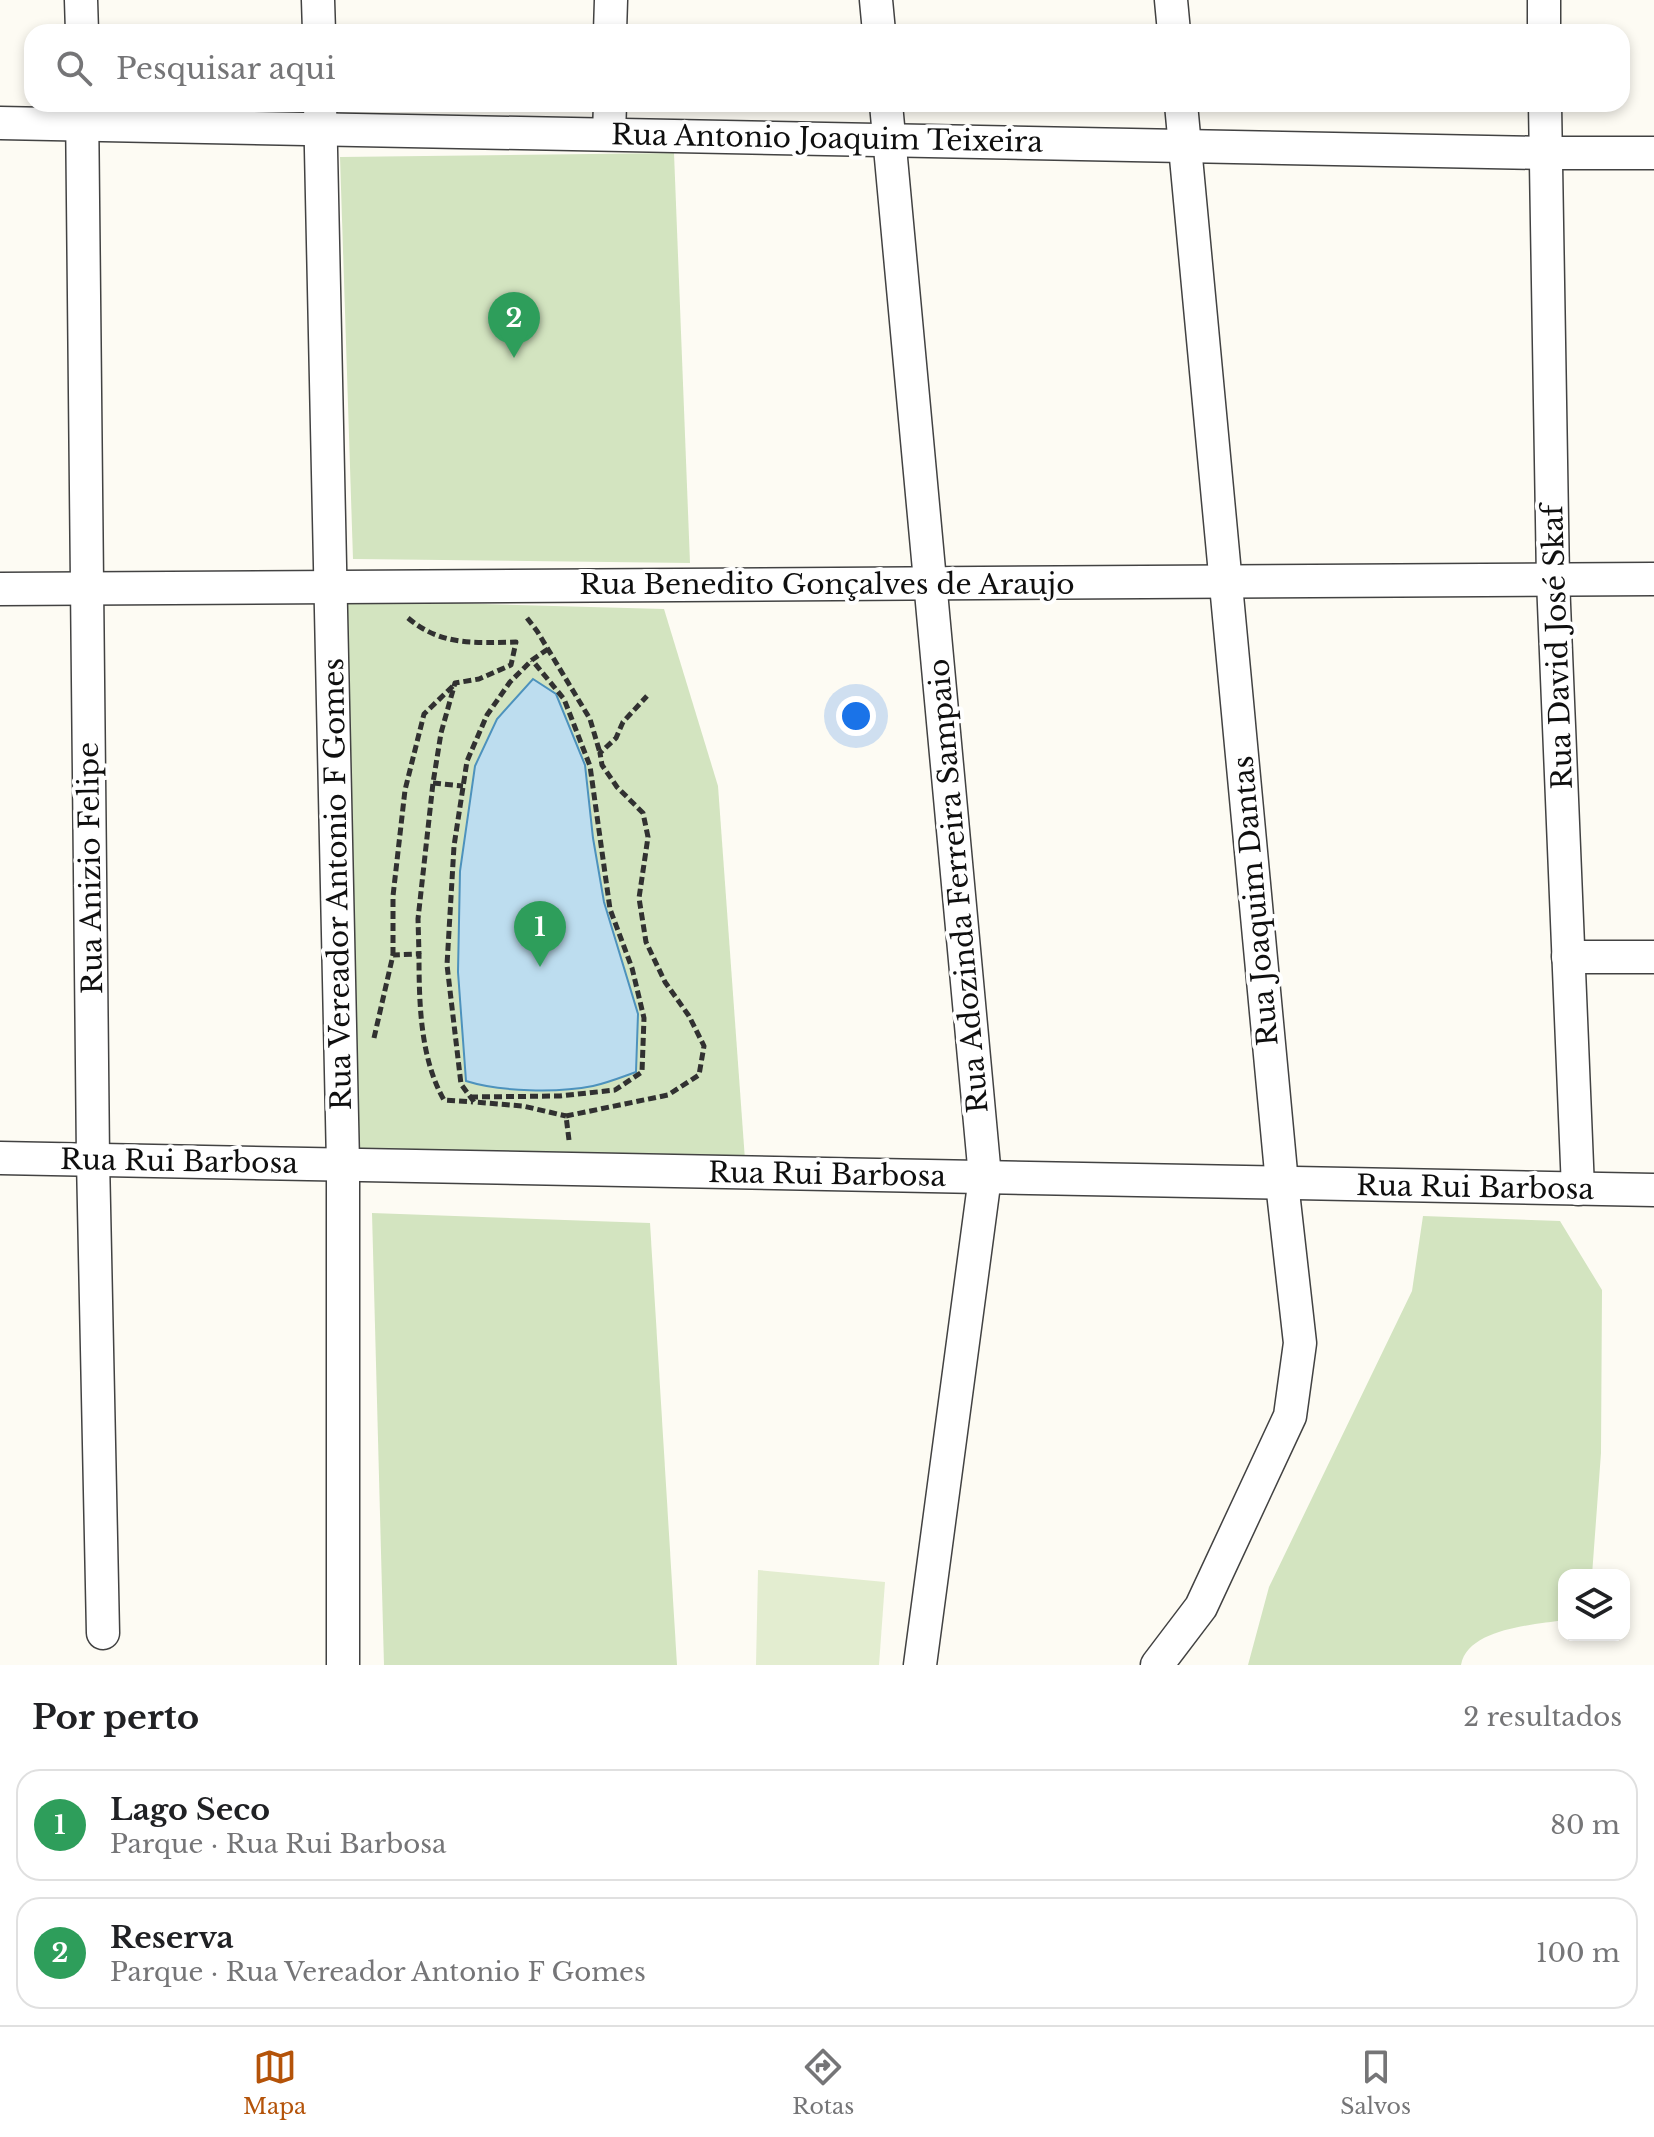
<!DOCTYPE html>
<html lang="pt">
<head>
<meta charset="utf-8">
<style>
  body { margin:0; font-family:"Libre Baskerville",serif; background:#f6f6f6; color:#202124 }
  .controls { position:absolute; right:24px; bottom:24px; display:grid; overflow:hidden; border-radius:16px; box-shadow:0 4px 12px #0003 }
  .controls button { width:72px; height:72px; display:grid; place-items:center; padding:0; border:0; border-bottom:2px solid #e0e0e0; background:#fff; color:#202124; font:40px sans-serif }
  .you { position:absolute; left:856px; top:716px; width:28px; height:28px; margin:-20px; border:6px solid #fff; border-radius:50%; background:#1a73e8; box-shadow:0 0 0 12px #1a73e833 }
  .badge { display:grid; place-items:center; width:52px; height:52px; border-radius:50%; background:#b45309; color:#fff; font-size:26px; font-weight:700 }
  .pin { position:absolute; translate:-50% -66px; filter:drop-shadow(0 2px 4px #0008) }
  .pin::after { content:''; position:absolute; top:42px; width:28px; height:24px; background:inherit; clip-path:polygon(0 0,100% 0,50% 100%) }
  .list { margin:0; padding:0; list-style:none }
  h2 { display:flex; justify-content:space-between; align-items:center; height:104px; margin:0; padding:0 32px; font-size:34px }
  h2 small { font-size:26px; font-weight:400; color:#757577 }
  .list li { display:grid; grid-template-columns:52px 1fr auto; gap:24px; align-items:center; box-sizing:border-box; height:112px; margin:0 16px 16px; padding:0 16px; border:2px solid #e0e0e0; border-radius:24px }
  .list b { display:block; font-size:30px; white-space:nowrap }
  .list p { margin:0; font-size:26px; white-space:nowrap; color:#757577 }
  .list em { font-size:26px; font-style:normal; color:#757577 }
  .icon { flex:none; width:44px; height:44px; fill:none; stroke:currentColor; stroke-width:2; stroke-linecap:round; stroke-linejoin:round }
  .map { position:relative; flex:none; width:1654px; height:1665px; overflow:hidden }
  .search { position:absolute; background:#fff; box-shadow:0 4px 12px #0003; left:24px; right:24px; top:24px; height:88px; display:flex; align-items:center; gap:20px; box-sizing:border-box; padding:0 28px; border-radius:24px; color:#757577; font-size:30px }
  .sheet { height:360px; background:#fff }
  nav { display:flex; justify-content:space-around; align-items:center; box-sizing:border-box; height:112px; border-top:2px solid #e0e0e0; background:#fff; font-size:22px; color:#757577 }
  nav a { display:grid; justify-items:center; gap:4px }
  nav .on { color:#b45309 }
  .map>svg:first-child { display:block }
  .green { fill:#d3e4c0 }
  .pitch { fill:#e3edd0 }
  .water { fill:#bdddef; stroke:#4d92bd; stroke-width:2 }
  .lines { fill:none; stroke-linecap:round; stroke-linejoin:round }
  .minor-casing { stroke:#424242; stroke-width:35 }
  .path { stroke:#313131; stroke-width:5; stroke-dasharray:8 4; stroke-linecap:butt }
  .minor { stroke:#fff; stroke-width:32 }
  .labels { text-anchor:middle; stroke-width:8; stroke-linejoin:round; paint-order:stroke }
  .street-label { font-size:28px; fill:#0f0f0f; stroke:#fff }
</style>
</head>
<body>
<div class="map">
<svg width="1654" height="1665" viewBox="0 0 1654 1665">
  <rect width="100%" height="100%" fill="#fdfbf3"/>
  <!-- green -->
  <g class="green">
    <path d="M 674,153 L 690,563 L 353,559 L 340,157 Z"/>
    <path d="M 341,600 L 664,609 L 718,786 L 745,1160 L 354,1148 Z"/>
    <path d="M 372,1213 L 650,1223 L 677,1665 L 384,1665 Z"/>
    <path d="M 1423,1216 L 1560,1221 L 1602,1290 L 1601,1453 L 1592,1575 L 1564,1575 L 1564,1620 C 1534,1625 1468,1628 1461,1665 L 1248,1665 L 1269,1587 L 1412,1291 Z"/>
  </g>
  <!-- pitch -->
  <path class="pitch" d="M 758,1570 L 885,1582 L 879,1665 L 756,1665 Z"/>
  <!-- water -->
  <path class="water" d="M 533,679 L 556,694 L 585,765 L 593,838 L 604,902 L 638,1014 L 636,1072 C 622,1077 607,1083 593,1086 C 558,1093 501,1092 466,1081 L 458,972 L 460,871 L 475,766 L 497,719 Z"/>
  <g class="lines">
    <!-- minor casing -->
    <g class="minor-casing">
      <g id="minor">
        <path d="M 81,0 L 82,32"/>
        <path d="M 318,0 L 319,32"/>
        <path d="M 876,0 L 879,32"/>
        <path d="M 1171,0 L 1174,32"/>
        <path d="M 1544,0 L 1544,32"/>
        <path d="M 610,32 L 611,0"/>
        <path d="M 82,104 L 93,1159 L 103,1633"/>
        <path d="M 320,104 L 343,1164 L 343,1665"/>
        <path d="M 886,104 L 985,1177 L 920,1665"/>
        <path d="M 1545,104 L 1553,580 L 1578,1189"/>
        <path d="M 0,123 L 1545,153 L 1654,153"/>
        <path d="M 609,134 L 610,104"/>
        <path d="M 0,589 L 1654,579"/>
        <path d="M 1568,957 L 1654,957"/>
        <path d="M 0,1158 L 1654,1190"/>
        <path d="M 1157,1665 L 1201,1607 L 1290,1416 L 1300,1343 L 1282,1183 L 1181,104"/>
      </g>
    </g>
    <!-- path -->
    <g class="path">
      <path d="M 408,618 C 441,646 475,643 516,642 L 511,665 L 479,679 L 455,683 L 441,733 L 433,783 L 418,919 L 419,954"/>
      <path d="M 527,618 L 537,631 L 590,719 L 600,753"/>
      <path d="M 548,649 L 532,660 L 510,682 L 487,715 L 467,761 L 454,846 L 447,965 L 461,1084 L 474,1102 L 523,1106 L 566,1116"/>
      <path d="M 433,783 L 463,786"/>
      <path d="M 393,955 L 393,896 L 405,790 L 424,714 L 455,684"/>
      <path d="M 374,1038 L 393,955 L 419,954 C 419,1002 420,1058 444,1100 L 473,1102"/>
      <path d="M 470,1097 L 560,1096 L 615,1090 L 642,1072 L 644,1018 L 632,968 L 610,909 L 590,766 L 564,699 L 532,660"/>
      <path d="M 569,1140 L 566,1116 L 668,1095 L 699,1075 L 704,1046 L 689,1016 L 665,982 L 646,942 L 639,898 L 648,837 L 643,813 L 617,787 L 602,765 L 600,753 L 616,738 L 623,722 L 647,696"/>
    </g>
    <!-- minor -->
    <use href="#minor" class="minor"/>
  </g>
  <g class="labels">
    <!-- street labels -->
    <g class="street-label">
      <text transform="translate(827 138) rotate(1)" y="10">Rua Antonio Joaquim Teixeira</text>
      <text x="827" y="594">Rua Benedito Gonçalves de Araujo</text>
      <text transform="translate(1557 647) rotate(-92)" y="10">Rua David José Skaf</text>
      <text transform="translate(90 868) rotate(-91)" y="10">Rua Anizio Felipe</text>
      <text transform="translate(337 884) rotate(-91)" y="10">Rua Vereador Antonio F Gomes</text>
      <text transform="translate(958 886) rotate(-95)" y="10">Rua Adozinda Ferreira Sampaio</text>
      <text transform="translate(1255 901) rotate(-95)" y="10">Rua Joaquim Dantas</text>
      <text transform="translate(179 1161) rotate(1)" y="10">Rua Rui Barbosa</text>
      <text transform="translate(827 1174) rotate(1)" y="10">Rua Rui Barbosa</text>
      <text transform="translate(1475 1187) rotate(1)" y="10">Rua Rui Barbosa</text>
    </g>
  </g>
</svg>
<div class="controls">
<button><svg class="icon" aria-label="layers" viewBox="0 0 24 24"><path d="M12 4l9 5-9 5-9-5zM3 14l9 5 9-5"/></svg></button>
</div>
<div class="you"></div>
<div class="pin badge" style="left:540px;top:967px;background:#2e9e5b">1</div>
<div class="pin badge" style="left:514px;top:358px;background:#2e9e5b">2</div>
<div class="search"><svg class="icon" aria-label="search" viewBox="0 0 24 24"><circle cx="10" cy="10" r="6"/><path d="M15 15l6 6"/></svg>Pesquisar aqui</div>
</div>
<section class="sheet">
<h2>Por perto<small>2 resultados</small></h2>
<ul class="list">
<li><span class="badge" style="background:#2e9e5b">1</span><div><b>Lago Seco</b><p>Parque · Rua Rui Barbosa</p></div><em>80 m</em></li>
<li><span class="badge" style="background:#2e9e5b">2</span><div><b>Reserva</b><p>Parque · Rua Vereador Antonio F Gomes</p></div><em>100 m</em></li>
</ul>
</section>
<nav>
<a class="on"><svg class="icon" aria-label="map" viewBox="0 0 24 24"><path d="M3 6l6-2 6 2 6-2v14l-6 2-6-2-6 2zM9 4v14M15 6v14"/></svg>Mapa</a>
<a><svg class="icon" aria-label="directions" viewBox="0 0 24 24"><path d="M12 3l9 9-9 9-9-9zM9 14v-3h6M13 9l2 2-2 2"/></svg>Rotas</a>
<a><svg class="icon" aria-label="saved" viewBox="0 0 24 24"><path d="M7 4h10v16l-5-4-5 4z"/></svg>Salvos</a>
</nav>
</body>
</html>
